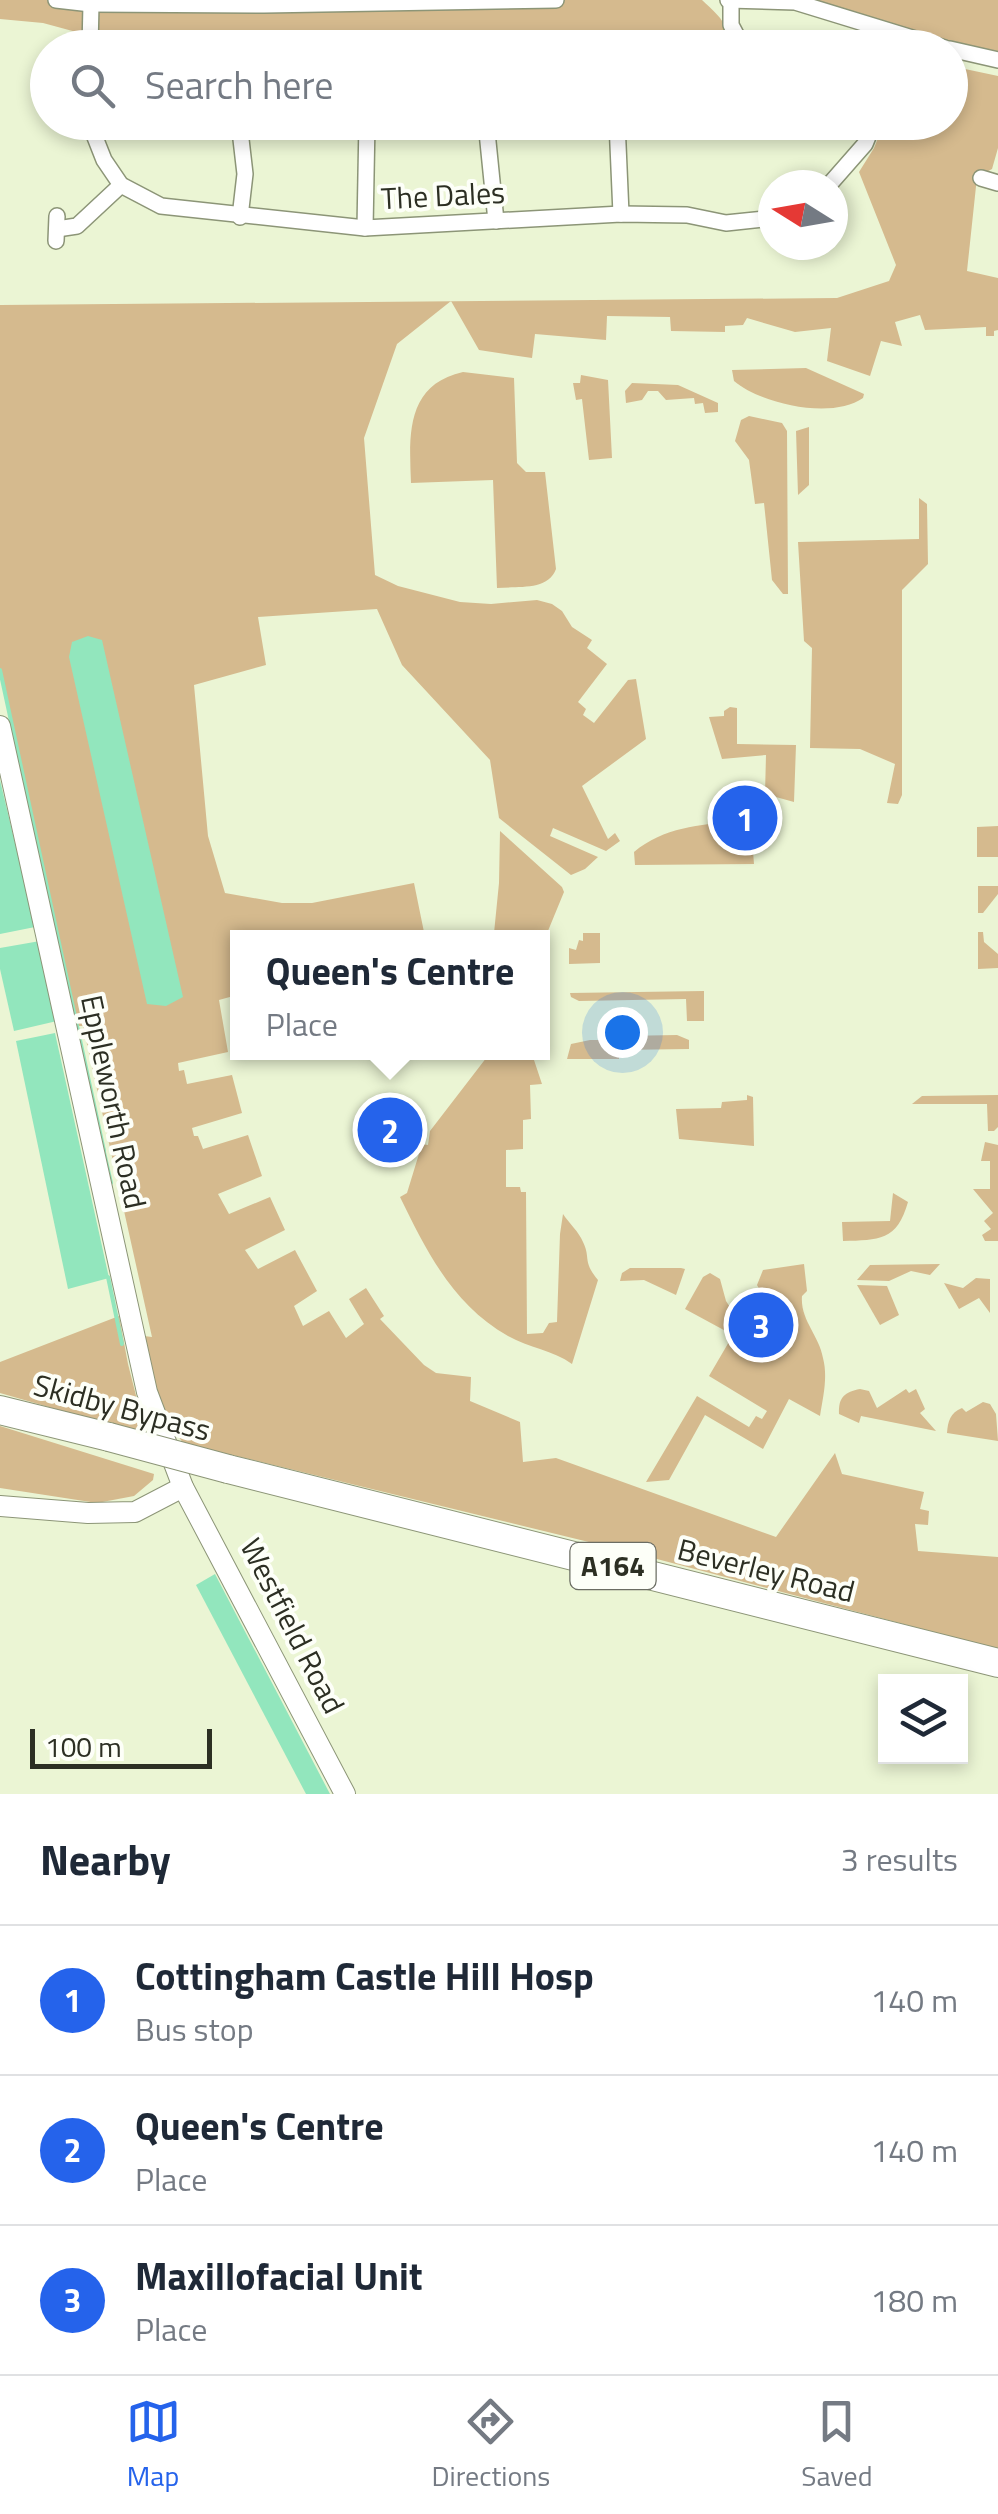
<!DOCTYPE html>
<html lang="en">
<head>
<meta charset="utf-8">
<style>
  body { margin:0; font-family:"Titillium Web",sans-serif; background:#f6f6f7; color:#1f2937 }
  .controls { position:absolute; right:30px; bottom:30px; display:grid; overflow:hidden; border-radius:0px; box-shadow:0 5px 15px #0003 }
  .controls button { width:90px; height:90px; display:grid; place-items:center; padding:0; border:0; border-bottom:2px solid #e0e1e3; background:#fff; color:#1f2937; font:50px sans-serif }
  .compass { position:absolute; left:758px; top:170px; width:90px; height:90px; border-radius:50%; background:#fff; box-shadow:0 5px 15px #0003; rotate:281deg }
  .scale { position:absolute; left:30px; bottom:25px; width:182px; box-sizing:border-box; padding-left:10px; border:5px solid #2c2f23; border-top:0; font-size:28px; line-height:35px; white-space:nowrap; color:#2c2f23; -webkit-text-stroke:8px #fdfff8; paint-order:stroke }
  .you { position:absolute; left:622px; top:1032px; width:35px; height:35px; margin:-25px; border:8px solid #fff; border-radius:50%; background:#1a73e8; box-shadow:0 0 0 15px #1a73e833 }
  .badge { display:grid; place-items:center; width:65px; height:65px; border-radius:50%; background:#2563eb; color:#fff; font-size:32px; font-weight:700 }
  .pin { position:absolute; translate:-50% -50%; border:5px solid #fff; box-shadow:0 2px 10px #0006 }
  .popup { position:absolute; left:230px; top:930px; width:320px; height:130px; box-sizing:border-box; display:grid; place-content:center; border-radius:0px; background:#fff; filter:drop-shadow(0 2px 8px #0005); font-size:32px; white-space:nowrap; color:#747a83 }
  .popup b { font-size:38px; color:#1f2937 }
  .popup::after { content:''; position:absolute; left:50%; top:100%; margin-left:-20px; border:20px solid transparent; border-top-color:#fff }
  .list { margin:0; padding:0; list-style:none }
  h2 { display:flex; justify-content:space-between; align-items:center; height:130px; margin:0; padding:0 40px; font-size:42px }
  h2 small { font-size:32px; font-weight:400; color:#747a83 }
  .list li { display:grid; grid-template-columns:65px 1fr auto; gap:30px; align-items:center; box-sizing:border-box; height:150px; padding:0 40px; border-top:2px solid #e0e1e3 }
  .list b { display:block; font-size:38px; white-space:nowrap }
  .list p { margin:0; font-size:32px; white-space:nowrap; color:#747a83 }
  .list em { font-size:32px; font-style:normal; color:#747a83 }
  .icon { flex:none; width:55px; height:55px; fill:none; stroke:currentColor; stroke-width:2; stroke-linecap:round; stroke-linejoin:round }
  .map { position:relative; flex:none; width:998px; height:1794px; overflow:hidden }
  .search { position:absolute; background:#fff; box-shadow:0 5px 15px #0003; left:30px; right:30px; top:30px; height:110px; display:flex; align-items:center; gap:25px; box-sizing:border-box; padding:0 35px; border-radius:55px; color:#747a83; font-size:38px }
  .sheet { height:580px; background:#fff }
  nav { display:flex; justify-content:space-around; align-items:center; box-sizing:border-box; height:140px; border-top:2px solid #e0e1e3; background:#fff; font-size:28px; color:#747a83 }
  nav a { display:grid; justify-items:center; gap:5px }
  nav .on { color:#2563eb }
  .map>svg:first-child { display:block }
  .green { fill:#d5ba8e }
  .water { fill:#92e6bd }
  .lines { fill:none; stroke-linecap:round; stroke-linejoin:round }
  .stream { stroke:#92e6bd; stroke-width:4 }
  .street-casing { stroke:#8c9577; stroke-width:18 }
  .secondary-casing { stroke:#8c9577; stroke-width:22 }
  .highway-casing { stroke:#8c9577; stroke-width:30 }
  .street { stroke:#fff; stroke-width:15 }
  .secondary { stroke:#fff; stroke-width:20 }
  .highway { stroke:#fff; stroke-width:28 }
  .highway-bridge-casing { stroke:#8c9577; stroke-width:30; stroke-linecap:butt }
  .highway-bridge { stroke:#fff; stroke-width:28 }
  .labels { text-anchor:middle; stroke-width:8; stroke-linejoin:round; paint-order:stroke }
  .shield { fill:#fdfff8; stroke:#6b6d63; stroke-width:2.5 }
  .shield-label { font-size:28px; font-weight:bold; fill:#2c2f23 }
  .street-label { font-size:30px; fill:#2c2f23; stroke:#fdfff8 }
</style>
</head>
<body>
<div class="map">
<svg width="998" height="1794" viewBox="0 0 998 1794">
  <rect width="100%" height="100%" fill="#ebf5d4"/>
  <!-- green -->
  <g class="green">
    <path d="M 0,0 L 702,0 C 716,14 739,29 713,45 L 706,34 L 661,35 L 615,43 L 551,47 L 431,36 L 386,47 L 175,48 L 91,36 L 43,23 L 0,19 Z"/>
    <path d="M 795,0 L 998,0 L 998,60 Z"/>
    <path d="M 951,66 L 998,76 L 998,148 L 992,169 L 977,177 L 967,271 L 998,278 L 998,330 L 994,331 L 994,336 L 986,336 L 986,327 L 925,330 L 920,315 L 895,322 L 902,346 L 881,341 L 870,376 L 827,361 L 831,328 L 795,332 L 747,318 L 743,325 L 725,326 L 725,332 L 671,331 L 670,317 L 607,316 L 606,340 L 535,334 L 532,358 L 479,350 L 451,301 L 397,344 L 364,438 L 375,575 L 398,586 L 460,602 L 491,604 L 537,600 L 552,604 L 562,611 L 572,627 L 592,640 L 587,648 L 607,664 L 578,702 L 586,709 L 583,715 L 594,723 L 628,680 L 636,679 L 646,739 L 582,786 L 608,839 L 615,833 L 620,841 L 606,851 L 553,828 L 550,836 L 598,857 L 585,869 L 571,875 L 499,818 L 490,760 L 402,665 L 377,609 L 258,617 L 266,665 L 194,685 L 208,836 L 225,893 L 282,903 L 312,903 L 414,883 L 425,937 L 238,938 L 237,995 L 219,1000 L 228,1052 L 178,1063 L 179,1071 L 184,1070 L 187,1084 L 232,1075 L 242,1113 L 192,1128 L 194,1136 L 198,1136 L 203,1149 L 248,1135 L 262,1176 L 218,1194 L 229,1214 L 270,1197 L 285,1230 L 245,1250 L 258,1269 L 295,1250 L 317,1291 L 294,1306 L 303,1326 L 329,1311 L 346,1338 L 364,1324 L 349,1299 L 366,1288 L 384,1316 L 380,1319 L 424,1365 L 436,1373 L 471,1377 L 470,1401 L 520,1422 L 523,1462 L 556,1458 L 776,1537 L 835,1453 L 842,1474 L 924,1492 L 920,1509 L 929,1511 L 928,1525 L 915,1524 L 918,1551 L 998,1557 L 998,1649 L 638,1554 L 183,1443 L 160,1410 L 144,1336 L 152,1337 L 83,1026 L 77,1026 L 0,673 L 0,305 L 837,298 L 889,281 L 896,265 L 859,172 L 874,148 L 884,123 L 950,122 Z"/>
    <path d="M 806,368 L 864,394 L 863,398 C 832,420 761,404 734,381 L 732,370 Z"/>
    <path d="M 463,372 L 514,378 L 517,463 L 526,472 L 545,472 L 556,569 C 548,591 518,586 497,588 L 493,480 L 411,483 C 409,434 406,385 463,372 Z"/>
    <path d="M 581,375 L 608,380 L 612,458 L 589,460 L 582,399 L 576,400 L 573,383 L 580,383 Z"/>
    <path d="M 632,383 L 678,385 L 718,403 L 718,412 L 705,413 L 703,403 L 695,404 L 694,398 L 666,400 L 658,391 L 648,391 L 642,400 L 626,403 L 625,391 Z"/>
    <path d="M 749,416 L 782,423 L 787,431 L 788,594 L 783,594 L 772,580 L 764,503 L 755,504 L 749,460 L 735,441 L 741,420 Z"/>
    <path d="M 809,427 L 809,485 L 798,495 L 796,431 Z"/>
    <path d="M 919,498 L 927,504 L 928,564 L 902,590 L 902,795 L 898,804 L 887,803 L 895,764 L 860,749 L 810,748 L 812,648 L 804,641 L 798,542 L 919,539 Z"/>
    <path d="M 730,707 L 737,708 L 737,744 L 796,745 L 794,802 L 765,794 L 766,755 L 722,759 L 709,717 L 724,716 L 724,711 Z"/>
    <path d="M 737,821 L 751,826 L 754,864 L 635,865 L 634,852 C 664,827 699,825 737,821 Z"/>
    <path d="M 998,826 L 998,857 L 977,857 L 977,827 Z"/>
    <path d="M 500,831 L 562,887 L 564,892 L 543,943 L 542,938 L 480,937 L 494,933 L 499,883 Z"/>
    <path d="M 978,886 L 998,886 L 998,894 L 983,913 L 978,913 Z"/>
    <path d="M 978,932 L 983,932 L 984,942 L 998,954 L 998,968 L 978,969 Z"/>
    <path d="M 583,933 L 600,933 L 600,963 L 569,964 L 569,948 L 576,950 L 579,940 L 583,941 Z"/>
    <path d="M 704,991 L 704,1021 L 687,1021 L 686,999 L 579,1001 L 571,997 L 570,993 Z"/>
    <path d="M 677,1035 L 689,1040 L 689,1049 L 619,1050 L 619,1059 L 567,1059 L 571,1044 L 590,1040 L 621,1040 L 622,1036 Z"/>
    <path d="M 490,1053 L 533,1057 L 542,1084 L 530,1085 L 531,1119 L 523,1120 L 523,1149 L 506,1150 L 506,1187 L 520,1187 L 521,1192 L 526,1192 L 527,1334 L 543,1333 L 549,1323 L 557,1322 L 560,1234 L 563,1214 C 569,1223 579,1232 583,1242 C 591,1258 582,1261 598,1280 L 572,1364 C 553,1350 529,1348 508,1336 C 453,1305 427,1252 400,1197 L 407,1193 L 422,1144 L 428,1145 L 430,1131 Z"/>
    <path d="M 747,1095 L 753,1097 L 754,1146 L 679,1139 L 676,1109 L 721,1108 L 722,1102 L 747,1100 Z"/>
    <path d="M 998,1095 L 998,1127 L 994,1131 L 988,1131 L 987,1104 L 912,1104 L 922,1096 Z"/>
    <path d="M 985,1142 L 998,1145 L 998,1241 L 985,1241 L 982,1235 L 991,1229 L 984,1221 L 993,1213 L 973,1189 L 990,1189 L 990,1161 L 981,1161 Z"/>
    <path d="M 893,1193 L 908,1202 C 897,1241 879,1240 843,1241 L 842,1222 L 890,1221 Z"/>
    <path d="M 804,1264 L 807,1291 L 802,1296 C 800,1320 819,1335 823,1358 C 828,1377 823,1397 820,1416 L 789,1399 L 763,1449 L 705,1415 L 669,1480 L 646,1482 L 697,1396 L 749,1427 L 756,1416 L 762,1419 L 767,1411 L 709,1376 L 733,1335 L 685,1309 L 703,1277 L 710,1273 L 720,1279 L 726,1301 L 755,1346 L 748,1350 L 752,1356 L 786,1336 L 757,1285 L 763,1270 Z"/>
    <path d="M 940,1264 L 930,1275 L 911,1271 L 889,1281 L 857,1280 L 870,1265 Z"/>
    <path d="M 630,1268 L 681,1268 L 685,1269 L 676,1295 L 644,1280 L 620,1281 L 622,1273 Z"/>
    <path d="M 976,1278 L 990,1279 L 990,1313 L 979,1298 L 959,1309 L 944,1283 L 963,1288 Z"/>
    <path d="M 857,1285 L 887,1286 L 899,1315 L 880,1325 Z"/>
    <path d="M 119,1316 L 128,1364 L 146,1435 L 0,1393 L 0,1362 Z"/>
    <path d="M 860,1389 L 869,1391 L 877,1408 L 906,1389 L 909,1393 L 916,1389 L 925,1409 L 920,1413 L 936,1431 L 861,1416 L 859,1423 L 839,1414 C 838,1397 845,1392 860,1389 Z"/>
    <path d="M 983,1402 L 990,1404 L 996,1414 L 998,1441 L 947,1433 C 948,1421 950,1413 962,1408 L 966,1412 Z"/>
    <path d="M 0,1426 L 154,1474 L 153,1480 L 134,1496 L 97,1503 L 0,1488 Z"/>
  </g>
  <!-- water -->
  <g class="water">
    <path d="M 88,636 L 102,640 L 183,997 L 166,1006 L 147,1004 L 69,657 L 72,642 Z"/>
    <path d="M 0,780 L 35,927 L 0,934 Z"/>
    <path d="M 40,941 L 57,1021 L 14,1031 L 0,969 L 0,948 Z"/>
    <path d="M 55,1033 L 109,1278 L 68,1289 L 16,1041 Z"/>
    <path d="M 215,1574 L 330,1794 L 306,1794 L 196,1585 Z"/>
  </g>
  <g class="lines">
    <!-- stream -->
    <g class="stream">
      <path d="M 0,670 L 104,1151"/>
      <path d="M 103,1148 L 111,1183"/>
      <path d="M 108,1277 L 122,1344"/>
    </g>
    <!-- street casing -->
    <g class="street-casing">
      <g id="street">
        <path d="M 56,0 L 91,4 L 264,5 L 556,0"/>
        <path d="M 728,0 L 795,2 L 945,48"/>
        <path d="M 731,0 L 731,25 L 739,40 L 761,48"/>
        <path d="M 90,48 L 91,4"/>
        <path d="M 950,49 L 998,60"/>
        <path d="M 89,122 L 104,160 L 121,185 L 161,206 L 365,228 L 621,214 L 687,215 L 726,223 L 773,218"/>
        <path d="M 239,122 L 245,174 L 240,217"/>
        <path d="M 486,122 L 496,221"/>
        <path d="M 617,122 L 621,214"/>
        <path d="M 780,122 L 780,125"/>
        <path d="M 981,178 L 998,183"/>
        <path d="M 829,185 L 865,144 L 874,122"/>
        <path d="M 365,228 L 367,122"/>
        <path d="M 57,229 L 77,226 L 121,185"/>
        <path d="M 56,241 L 57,216"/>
      </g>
    </g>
    <!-- secondary casing -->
    <g class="secondary-casing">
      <g id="secondary">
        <path d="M 0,726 L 147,1392 L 183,1487 L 345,1794"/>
        <path d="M 0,1506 L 88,1513 L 135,1512 L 183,1487"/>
      </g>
    </g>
    <!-- highway casing -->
    <g class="highway-casing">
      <g id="highway">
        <path d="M 0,1410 L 109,1437"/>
        <path d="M 228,1469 L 998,1663"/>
      </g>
    </g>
    <!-- street -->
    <use href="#street" class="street"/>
    <!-- secondary -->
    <use href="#secondary" class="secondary"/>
    <!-- highway -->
    <use href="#highway" class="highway"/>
    <!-- highway-bridge casing -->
    <g class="highway-bridge-casing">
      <path id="highway-bridge" d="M 109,1437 L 228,1469"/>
    </g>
    <!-- highway-bridge -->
    <use href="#highway-bridge" class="highway-bridge"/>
  </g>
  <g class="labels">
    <!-- shield labels -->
    <rect class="shield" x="570.5" y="1543" width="85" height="46" rx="8"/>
    <g class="shield-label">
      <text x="613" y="1576">A164</text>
    </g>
    <!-- street labels -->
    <g class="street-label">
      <text transform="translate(443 196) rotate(-3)" y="10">The Dales</text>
      <text transform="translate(113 1102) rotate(78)" y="10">Eppleworth Road</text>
      <text transform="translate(122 1408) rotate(15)" y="10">Skidby Bypass</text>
      <text transform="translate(766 1571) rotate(14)" y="10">Beverley Road</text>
      <text transform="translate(292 1626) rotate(63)" y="10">Westfield Road</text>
    </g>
  </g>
</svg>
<div class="controls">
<button><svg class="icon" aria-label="layers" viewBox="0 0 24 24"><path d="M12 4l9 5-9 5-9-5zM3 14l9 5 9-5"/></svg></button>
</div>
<svg class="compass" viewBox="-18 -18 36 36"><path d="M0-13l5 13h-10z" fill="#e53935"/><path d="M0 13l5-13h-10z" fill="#747a83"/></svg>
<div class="scale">100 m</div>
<div class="you"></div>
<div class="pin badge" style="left:745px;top:818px">1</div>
<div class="pin badge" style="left:390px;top:1130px">2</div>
<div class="popup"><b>Queen's Centre</b>Place</div>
<div class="pin badge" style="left:761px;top:1325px">3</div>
<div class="search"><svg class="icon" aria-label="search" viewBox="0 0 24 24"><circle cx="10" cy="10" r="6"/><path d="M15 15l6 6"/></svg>Search here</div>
</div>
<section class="sheet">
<h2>Nearby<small>3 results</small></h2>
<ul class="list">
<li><span class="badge">1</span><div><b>Cottingham Castle Hill Hosp</b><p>Bus stop</p></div><em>140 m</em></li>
<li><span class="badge">2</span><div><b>Queen's Centre</b><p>Place</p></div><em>140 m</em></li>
<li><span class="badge">3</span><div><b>Maxillofacial Unit</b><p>Place</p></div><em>180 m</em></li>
</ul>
</section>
<nav>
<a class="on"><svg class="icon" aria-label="map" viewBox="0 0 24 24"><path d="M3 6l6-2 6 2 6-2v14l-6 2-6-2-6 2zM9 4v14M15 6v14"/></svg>Map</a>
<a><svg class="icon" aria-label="directions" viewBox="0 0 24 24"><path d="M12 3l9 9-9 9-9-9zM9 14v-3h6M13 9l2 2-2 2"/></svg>Directions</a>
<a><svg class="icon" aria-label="saved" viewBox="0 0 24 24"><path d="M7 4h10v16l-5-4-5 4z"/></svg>Saved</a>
</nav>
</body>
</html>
